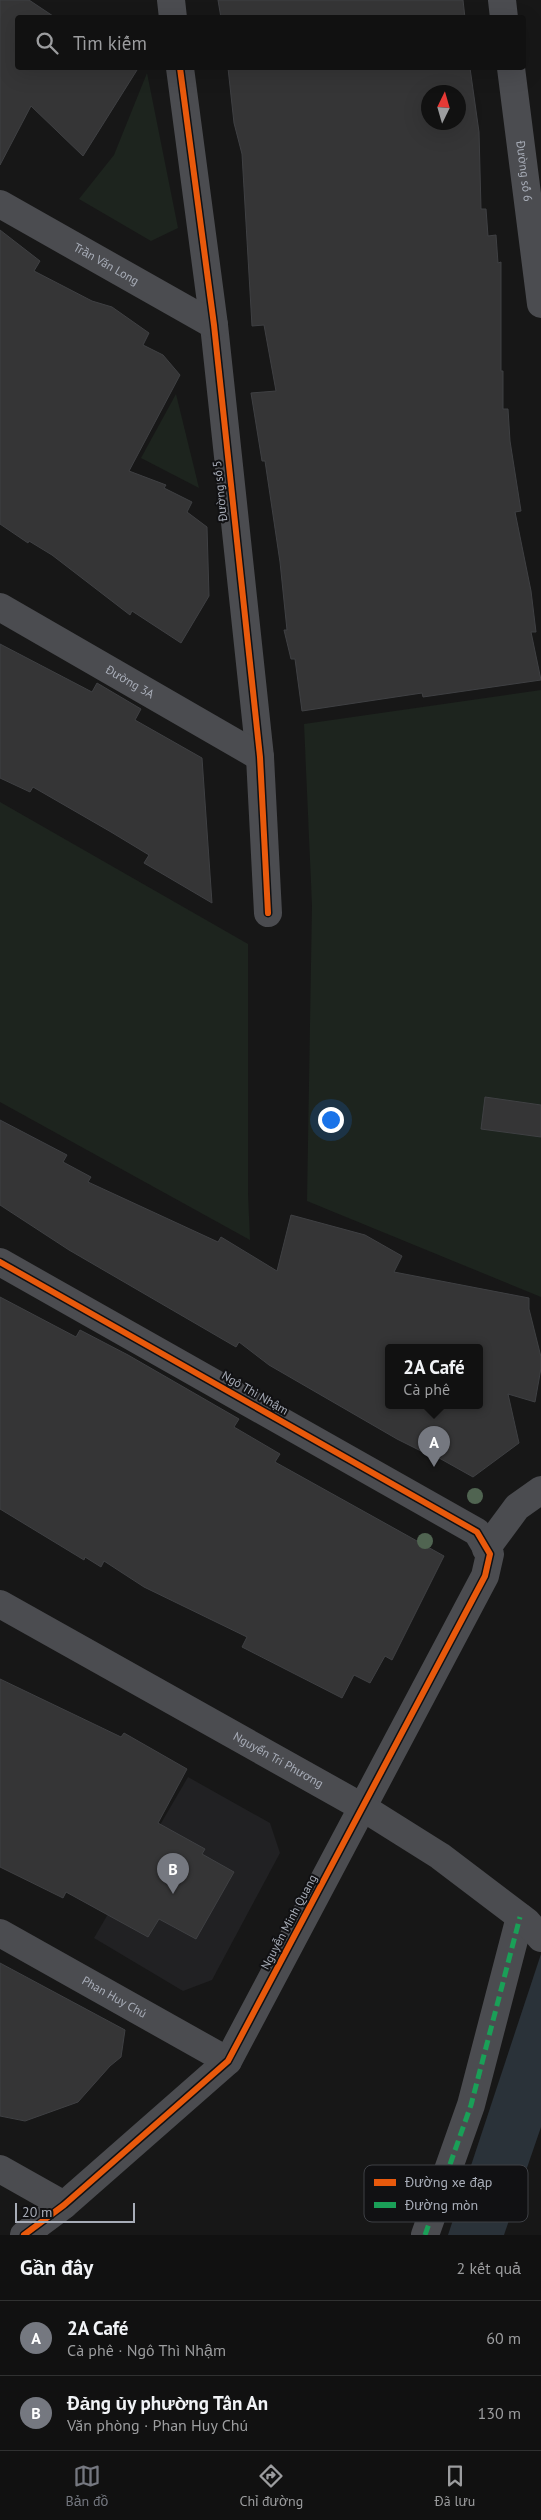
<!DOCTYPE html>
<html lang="vi">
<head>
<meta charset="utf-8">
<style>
  body { margin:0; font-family:"PT Sans",sans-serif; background:#1e1f1f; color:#f1f3f6 }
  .compass { position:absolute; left:421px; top:85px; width:45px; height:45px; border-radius:50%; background:#111; box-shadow:0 5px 20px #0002; rotate:5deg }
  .scale { position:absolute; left:15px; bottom:12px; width:120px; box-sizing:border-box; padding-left:5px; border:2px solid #a8adb8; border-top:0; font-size:14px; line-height:18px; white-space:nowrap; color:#a8adb8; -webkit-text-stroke:4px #111113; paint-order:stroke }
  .you { position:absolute; left:330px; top:1119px; width:18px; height:18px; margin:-12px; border:4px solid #fff; border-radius:50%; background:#1a73e8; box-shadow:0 0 0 8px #1a73e833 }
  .badge { display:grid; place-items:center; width:32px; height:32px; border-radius:50%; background:#757880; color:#fff; font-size:16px; font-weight:700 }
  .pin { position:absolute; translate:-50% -41px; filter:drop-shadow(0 1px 2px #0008) }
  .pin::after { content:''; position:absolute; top:26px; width:18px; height:15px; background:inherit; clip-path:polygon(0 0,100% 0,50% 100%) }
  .popup { position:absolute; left:385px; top:1344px; width:98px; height:65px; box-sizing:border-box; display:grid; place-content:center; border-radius:5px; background:#111; filter:drop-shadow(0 1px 4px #0005); font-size:16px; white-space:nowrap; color:#9c9d9f }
  .popup b { font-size:19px; color:#f1f3f6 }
  .popup::after { content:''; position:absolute; left:50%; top:100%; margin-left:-10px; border:10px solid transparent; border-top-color:#111 }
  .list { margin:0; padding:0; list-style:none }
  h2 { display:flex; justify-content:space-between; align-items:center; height:65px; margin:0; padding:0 20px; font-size:21px }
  h2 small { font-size:16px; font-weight:400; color:#9c9d9f }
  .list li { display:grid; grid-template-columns:32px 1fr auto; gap:15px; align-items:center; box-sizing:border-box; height:75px; padding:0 20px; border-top:1px solid #303131 }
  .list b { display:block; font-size:19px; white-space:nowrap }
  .list p { margin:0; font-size:16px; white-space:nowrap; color:#9c9d9f }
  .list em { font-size:16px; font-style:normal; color:#9c9d9f }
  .icon { flex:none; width:28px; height:28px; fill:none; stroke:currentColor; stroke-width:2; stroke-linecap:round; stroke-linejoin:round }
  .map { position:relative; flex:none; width:541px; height:2235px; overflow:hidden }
  .search { position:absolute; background:#111; box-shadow:0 5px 20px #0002; left:15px; right:15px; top:15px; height:55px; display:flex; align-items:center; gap:12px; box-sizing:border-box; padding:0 18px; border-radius:5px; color:#9c9d9f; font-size:19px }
  .sheet { height:215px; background:#111 }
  nav { display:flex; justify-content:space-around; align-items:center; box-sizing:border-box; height:70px; border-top:1px solid #303131; background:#111; font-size:14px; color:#9c9d9f }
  nav a { display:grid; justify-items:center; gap:2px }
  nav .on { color:#757880 }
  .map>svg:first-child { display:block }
  .built { fill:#212123 }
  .green { fill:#1d241e }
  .water { fill:#2a3239 }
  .building { fill:#353536; stroke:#3f4043; fill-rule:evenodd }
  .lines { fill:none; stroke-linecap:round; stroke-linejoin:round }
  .minor { stroke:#4b4c50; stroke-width:28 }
  .tertiary { stroke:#4b4c50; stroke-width:28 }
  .quiet { stroke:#1a9f57; stroke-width:5; stroke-dasharray:10 5; stroke-linecap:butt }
  .cycleway-casing { stroke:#111113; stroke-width:9 }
  .cycleway { stroke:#e8590c; stroke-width:6 }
  .tree { fill:#506451 }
  .labels { text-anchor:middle; stroke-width:4; stroke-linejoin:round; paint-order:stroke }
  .street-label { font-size:12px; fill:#a8adb8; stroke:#111113 }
  .key { fill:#111113; stroke:#3e4045; stroke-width:1 }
  .key-label { font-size:14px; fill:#a8adb8 }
</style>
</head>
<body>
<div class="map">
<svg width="541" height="2235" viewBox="0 0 541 2235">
  <rect width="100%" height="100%" fill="#171717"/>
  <!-- built -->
  <path class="built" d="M 188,1777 L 270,1823 L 280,1853 L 212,1980 L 183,1991 L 94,1938 Z"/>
  <!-- green -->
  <g class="green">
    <path d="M 147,73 L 178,228 L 151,241 L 79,199 L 114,155 Z"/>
    <path d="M 176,394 L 199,488 L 141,458 Z"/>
    <path d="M 541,690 L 541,1297 L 307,1201 L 312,905 L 304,724 Z"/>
    <path d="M 0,802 L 248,944 L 248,1193 L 250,1240 L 0,1102 Z"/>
  </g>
  <!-- water -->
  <path class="water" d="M 541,1954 L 541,2127 L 504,2235 L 448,2235 Z"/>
  <!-- building -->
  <g class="building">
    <path d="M 0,0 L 29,0 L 56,18 L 18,18 L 18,68 L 134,68 L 137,70 L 83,156 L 31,106 L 0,165 Z"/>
    <path d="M 218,0 L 463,0 L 465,18 L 221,18 Z"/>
    <path d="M 228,68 L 470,68 L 479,132 L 481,209 L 486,209 L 488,236 L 496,235 L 498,263 L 501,262 L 501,371 L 503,371 L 503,409 L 508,409 L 510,441 L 521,511 L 515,512 L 531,591 L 536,632 L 531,632 L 541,680 L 423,697 L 422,693 L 302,711 L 295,659 L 291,659 L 284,630 L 287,630 L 280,562 L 265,461 L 262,461 L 251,393 L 276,391 L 264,325 L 252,326 L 242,154 L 234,123 ZM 428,92 L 458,92 L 458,122 L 428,122 Z"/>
    <path d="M 0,230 L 40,261 L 34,271 L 92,301 L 112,307 L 149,333 L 143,345 L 163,355 L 180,375 L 129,471 L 166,485 L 164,488 L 192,502 L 187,512 L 207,527 L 209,596 L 181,643 L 132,611 L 130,615 L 52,555 L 29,541 L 28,543 L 0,524 Z"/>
    <path d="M 0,644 L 92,692 L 97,683 L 141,709 L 135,720 L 202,758 L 212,903 L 144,863 L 149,855 L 111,832 L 33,787 L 30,792 L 0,778 Z"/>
    <path d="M 485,1097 L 541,1105 L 541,1137 L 481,1129 Z"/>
    <path d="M 0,1120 L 67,1155 L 63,1162 L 91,1177 L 88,1182 L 218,1242 L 221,1237 L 277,1271 L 291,1215 L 365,1235 L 402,1256 L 394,1272 L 529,1298 L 529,1309 L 541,1357 L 541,1368 L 535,1402 L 508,1394 L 519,1443 L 473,1477 L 423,1449 L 421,1451 L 397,1439 L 269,1365 L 239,1342 L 236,1347 L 69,1250 L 0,1205 ZM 389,1348 L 479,1348 L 479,1406 L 389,1406 Z"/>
    <path d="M 0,1297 L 76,1337 L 80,1330 L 128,1355 L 239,1419 L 234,1427 L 280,1454 L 275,1462 L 444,1556 L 392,1660 L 385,1656 L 370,1683 L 354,1675 L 342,1698 L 242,1647 L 247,1637 L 144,1587 L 104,1561 L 101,1567 L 85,1557 L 84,1560 L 0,1509 Z"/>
    <path d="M 0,1679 L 121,1737 L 124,1733 L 187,1769 L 158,1823 L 205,1849 L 202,1854 L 234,1872 L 196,1939 L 159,1919 L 148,1937 L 66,1892 L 63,1898 L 0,1867 Z"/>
    <path d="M 0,1963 L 125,2030 L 121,2057 L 110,2066 L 78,2102 L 25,2121 L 0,2116 Z"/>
  </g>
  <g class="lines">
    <!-- minor -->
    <g class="minor">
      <path d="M 171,0 L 173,18"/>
      <path d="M 502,0 L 504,18"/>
      <path d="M 180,68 L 214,325 L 260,757 L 268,913"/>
      <path id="s1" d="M 511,68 L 541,304"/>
      <path id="s2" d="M 0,204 L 214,325"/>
      <path id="s3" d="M 0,607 L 260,757"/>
      <path d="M 0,1262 L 477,1532 L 490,1554 L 485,1576 L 228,2061 L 64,2205 L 24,2235"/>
      <path d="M 486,1549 L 517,1507 L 541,1490"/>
      <path id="s4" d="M 0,1933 L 228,2061"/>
      <path d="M 0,2169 L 64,2205"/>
      <path d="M 425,2235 L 471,2105 L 520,1917"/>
    </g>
    <!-- tertiary -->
    <path class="tertiary" id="s5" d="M 0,1604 L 362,1807 L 440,1856 L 527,1922 L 541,1938"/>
    <!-- quiet -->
    <path class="quiet" d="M 425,2235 L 471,2105 L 520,1917"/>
    <!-- cycleway casing -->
    <g class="cycleway-casing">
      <g id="cycleway">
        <path d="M 180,68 L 214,325 L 260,757 L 268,913"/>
        <path d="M 0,1262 L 477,1532 L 490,1554 L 485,1576 L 228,2061 L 64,2205 L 24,2235"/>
      </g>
    </g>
    <!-- cycleway -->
    <use href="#cycleway" class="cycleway"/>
  </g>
  <!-- trees -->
  <g class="tree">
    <circle cx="475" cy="1496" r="8"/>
    <circle cx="425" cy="1541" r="8"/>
  </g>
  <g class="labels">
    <!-- street labels -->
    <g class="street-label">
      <text dy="4" stroke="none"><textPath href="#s1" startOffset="104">Đường số 6</textPath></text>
      <text dy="4" stroke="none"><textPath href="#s2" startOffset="122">Trần Văn Long</textPath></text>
      <text transform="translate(220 491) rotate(-96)" y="4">Đường số 5</text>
      <text dy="4" stroke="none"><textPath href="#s3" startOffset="150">Đường 3A</textPath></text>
      <text transform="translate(255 1393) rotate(30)" y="4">Ngô Thì Nhậm</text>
      <text dy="4" stroke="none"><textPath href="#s5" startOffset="319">Nguyển Tri Phương</textPath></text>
      <text transform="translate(289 1922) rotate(-62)" y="4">Nguyễn Minh Quang</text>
      <text dy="4" stroke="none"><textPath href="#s4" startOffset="131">Phan Huy Chú</textPath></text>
    </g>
  </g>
  <!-- legend -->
  <rect x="364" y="2165" width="164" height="57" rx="8" class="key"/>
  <rect x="374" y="2179" width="22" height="7" fill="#e8590c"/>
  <rect x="374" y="2202" width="22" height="6" fill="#1a9f57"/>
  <g class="key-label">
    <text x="405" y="2187">Đường xe đạp</text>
    <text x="405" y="2210">Đường mòn</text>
  </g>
</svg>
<svg class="compass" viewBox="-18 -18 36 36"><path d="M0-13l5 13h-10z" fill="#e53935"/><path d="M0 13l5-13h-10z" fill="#9c9d9f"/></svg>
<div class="scale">20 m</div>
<div class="you"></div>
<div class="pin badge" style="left:434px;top:1467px">A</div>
<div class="popup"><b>2A Café</b>Cà phê</div>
<div class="pin badge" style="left:173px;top:1894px">B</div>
<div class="search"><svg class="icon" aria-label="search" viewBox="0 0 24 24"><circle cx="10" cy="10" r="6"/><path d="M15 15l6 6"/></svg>Tìm kiếm</div>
</div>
<section class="sheet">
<h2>Gần đây<small>2 kết quả</small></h2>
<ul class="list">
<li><span class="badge">A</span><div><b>2A Café</b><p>Cà phê · Ngô Thì Nhậm</p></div><em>60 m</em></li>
<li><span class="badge">B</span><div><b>Đảng ủy phường Tân An</b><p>Văn phòng · Phan Huy Chú</p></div><em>130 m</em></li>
</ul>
</section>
<nav>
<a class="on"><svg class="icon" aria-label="map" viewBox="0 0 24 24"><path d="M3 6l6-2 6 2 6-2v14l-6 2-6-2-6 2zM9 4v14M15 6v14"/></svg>Bản đồ</a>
<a><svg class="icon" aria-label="directions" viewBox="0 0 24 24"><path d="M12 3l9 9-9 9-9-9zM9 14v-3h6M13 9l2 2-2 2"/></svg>Chỉ đường</a>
<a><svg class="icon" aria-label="saved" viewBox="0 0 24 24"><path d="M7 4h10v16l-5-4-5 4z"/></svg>Đã lưu</a>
</nav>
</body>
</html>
